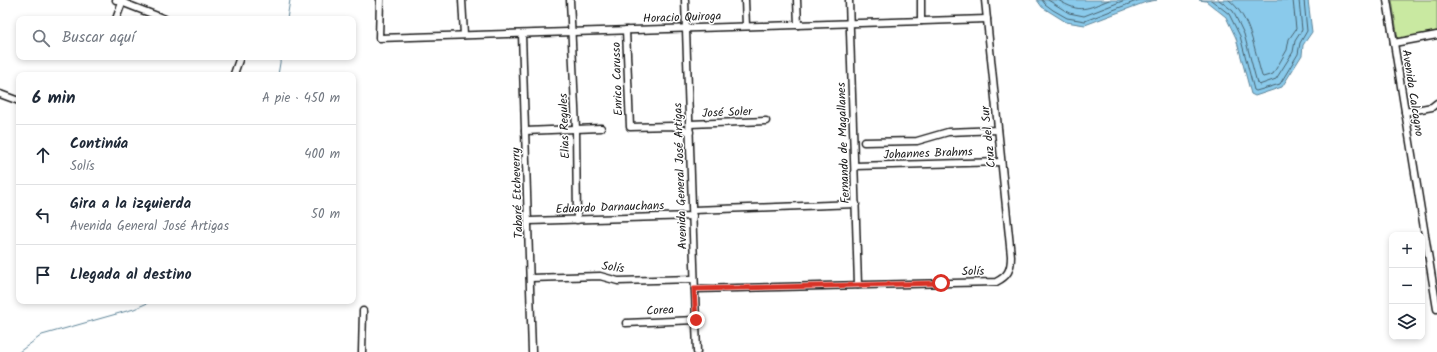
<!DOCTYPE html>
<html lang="es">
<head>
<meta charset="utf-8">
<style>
  body { margin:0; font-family:Kalam,sans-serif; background:#f2f2f3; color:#1f2937 }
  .controls { position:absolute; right:12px; bottom:12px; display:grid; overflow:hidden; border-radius:8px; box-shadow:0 2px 6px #0003 }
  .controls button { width:36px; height:36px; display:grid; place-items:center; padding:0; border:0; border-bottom:1px solid #e0e1e3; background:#fff; color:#1f2937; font:20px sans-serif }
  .stop { position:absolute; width:12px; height:12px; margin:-9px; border:3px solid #d93025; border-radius:50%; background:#fff }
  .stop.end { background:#d93025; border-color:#fff; box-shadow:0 1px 4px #0008 }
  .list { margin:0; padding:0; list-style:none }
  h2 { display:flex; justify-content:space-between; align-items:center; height:52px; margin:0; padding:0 16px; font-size:17px }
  h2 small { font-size:13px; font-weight:400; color:#747a83 }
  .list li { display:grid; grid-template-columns:26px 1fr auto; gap:12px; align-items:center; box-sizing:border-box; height:60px; padding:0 16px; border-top:1px solid #e0e1e3 }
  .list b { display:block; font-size:15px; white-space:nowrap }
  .list p { margin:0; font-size:13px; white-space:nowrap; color:#747a83 }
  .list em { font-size:13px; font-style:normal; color:#747a83 }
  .icon { flex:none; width:22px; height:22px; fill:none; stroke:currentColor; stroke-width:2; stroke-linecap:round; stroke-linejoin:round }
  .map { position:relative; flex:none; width:1437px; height:352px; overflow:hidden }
  .search { position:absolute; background:#fff; box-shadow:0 2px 6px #0003; left:16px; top:16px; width:340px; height:44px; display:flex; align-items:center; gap:10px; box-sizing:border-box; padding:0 14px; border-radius:8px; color:#747a83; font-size:15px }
  .panel { position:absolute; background:#fff; box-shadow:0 2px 6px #0003; left:16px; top:72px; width:340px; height:232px; border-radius:8px }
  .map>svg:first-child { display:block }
  .green { fill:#c9e9a1; stroke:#72825e }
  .water { fill:#8acaeb; stroke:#5e8498 }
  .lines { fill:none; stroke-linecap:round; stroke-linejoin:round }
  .shore { stroke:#48626f; stroke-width:1 }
  .stream { stroke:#5e8498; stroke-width:1 }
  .minor-casing { stroke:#1c1c1c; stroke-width:9 }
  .minor { stroke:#fff; stroke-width:6 }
  .route { stroke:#d93025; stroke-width:5 }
  .labels { text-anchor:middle; stroke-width:3; stroke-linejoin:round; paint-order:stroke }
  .street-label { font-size:12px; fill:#1c1c1c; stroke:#fff }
</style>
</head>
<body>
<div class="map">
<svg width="1437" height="352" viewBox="0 0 1437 352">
  <rect width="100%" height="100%" fill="#fff"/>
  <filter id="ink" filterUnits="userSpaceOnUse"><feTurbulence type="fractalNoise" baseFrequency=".025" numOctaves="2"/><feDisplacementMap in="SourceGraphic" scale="8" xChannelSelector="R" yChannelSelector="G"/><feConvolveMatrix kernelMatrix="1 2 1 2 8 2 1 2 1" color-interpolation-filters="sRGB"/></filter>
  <g filter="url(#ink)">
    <!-- green -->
    <path class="green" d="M 1392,0 L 1437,0 L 1437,31 L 1398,39 Z"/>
    <!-- water -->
    <g class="water">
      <path d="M 1037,0 L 1157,0 L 1146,2 L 1085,25 L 1066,22 L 1042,7 Z"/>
      <path d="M 1199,0 L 1308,0 L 1312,32 L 1303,45 L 1302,55 L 1282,87 L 1255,96 L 1251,94 L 1236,38 L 1226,17 L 1206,1 Z"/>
    </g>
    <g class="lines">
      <!-- shore -->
      <g class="shore">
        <path d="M 1042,0 L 1045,4 L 1053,10 L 1067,18 L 1085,21 L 1139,0"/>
        <path d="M 1048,0 L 1069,13 L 1084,16 L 1125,0"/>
        <path d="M 1058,0 C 1081,14 1086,9 1109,0"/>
        <path d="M 1211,0 L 1229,14 L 1240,36 L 1254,90 L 1256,91 L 1280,84 L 1298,54 L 1300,43 L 1307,31 L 1304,0"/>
        <path d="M 1219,0 L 1233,11 L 1244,34 L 1257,83 L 1259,85 L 1276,79 L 1293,52 L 1295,41 L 1302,30 L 1299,0"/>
        <path d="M 1229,0 C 1251,17 1254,50 1262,76 L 1263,77 L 1273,74 L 1287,50 L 1289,39 L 1296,29 L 1293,0"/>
      </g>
      <!-- stream -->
      <g class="stream">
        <path d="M 287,19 L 290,0"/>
        <path d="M 278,75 L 281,57"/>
        <path d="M 19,352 L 42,335 L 134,309 L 152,301"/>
      </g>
      <!-- minor casing -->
      <g class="minor-casing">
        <g id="minor">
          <path d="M 116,0 L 165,19"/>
          <path d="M 380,0 L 379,38 L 987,19"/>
          <path d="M 462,0 L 464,35"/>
          <path d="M 570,0 L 576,129 L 577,220"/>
          <path d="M 685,0 L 697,352"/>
          <path d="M 745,0 L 746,26"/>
          <path d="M 797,0 L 798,25"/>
          <path d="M 849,0 L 858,285"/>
          <path d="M 921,0 L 921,21"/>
          <path d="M 1387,0 L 1437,309"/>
          <path d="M 116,19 L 123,0"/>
          <path d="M 626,30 L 630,127 L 672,126 L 690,132"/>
          <path d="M 522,34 L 532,352"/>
          <path d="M 1394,43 L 1437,35"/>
          <path d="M 234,74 L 240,57"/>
          <path d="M 0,94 L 19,101"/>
          <path d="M 1405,112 L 1432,107 L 1437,103"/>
          <path d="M 690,124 L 766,121"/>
          <path d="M 525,131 L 601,128"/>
          <path d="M 864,142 L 917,141 L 948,132 L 998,130"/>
          <path d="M 855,166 L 1001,162"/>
          <path d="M 693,210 L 856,204"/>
          <path d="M 529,221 L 693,216"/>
          <path d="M 530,278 L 600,276 L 618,281 L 694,279"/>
          <path d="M 695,289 L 996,282 C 1008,276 1011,270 1011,256 L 985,0"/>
          <path d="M 626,323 L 696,320"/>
          <path d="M 362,352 L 363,311"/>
        </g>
      </g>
      <!-- minor -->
      <use href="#minor" class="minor"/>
    </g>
  </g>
  <g class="lines" filter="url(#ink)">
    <!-- route -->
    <path class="route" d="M 696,320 L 694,289 L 941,283"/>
  </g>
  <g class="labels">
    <!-- street labels -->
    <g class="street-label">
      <text transform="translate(682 17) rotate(-2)" y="4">Horacio Quiroga</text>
      <text transform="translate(617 79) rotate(-92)" y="4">Enrico Carusso</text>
      <text transform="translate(1413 93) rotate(81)" y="4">Avenida Calcagno</text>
      <text transform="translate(727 112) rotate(-2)" y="4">José Soler</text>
      <text transform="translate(564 126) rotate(-92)" y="4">Elias Regules</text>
      <text transform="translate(988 137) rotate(-96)" y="4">Cruz del Sur</text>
      <text transform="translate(843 143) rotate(-92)" y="4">Fernando de Magallanes</text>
      <text transform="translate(928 153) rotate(-2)" y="4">Johannes Brahms</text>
      <text transform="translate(680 176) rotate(-92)" y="4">Avenida General José Artigas</text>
      <text transform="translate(517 193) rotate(-92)" y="4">Tabaré Etcheverry</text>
      <text transform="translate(610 207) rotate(-2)" y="4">Eduardo Darnauchans</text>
      <text transform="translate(613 267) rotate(7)" y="4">Solís</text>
      <text transform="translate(973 271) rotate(-1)" y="4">Solís</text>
      <text transform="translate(660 310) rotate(-3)" y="4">Corea</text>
    </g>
  </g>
</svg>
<div class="controls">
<button>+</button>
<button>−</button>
<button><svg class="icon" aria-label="layers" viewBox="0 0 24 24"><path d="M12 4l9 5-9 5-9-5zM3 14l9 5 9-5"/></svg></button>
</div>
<div class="stop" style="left:941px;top:283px"></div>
<div class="stop end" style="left:696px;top:320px"></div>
<div class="search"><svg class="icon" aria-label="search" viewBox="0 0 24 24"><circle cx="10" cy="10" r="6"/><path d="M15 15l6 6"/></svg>Buscar aquí</div>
<section class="panel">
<h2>6 min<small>A pie · 450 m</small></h2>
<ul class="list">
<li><svg class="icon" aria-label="ahead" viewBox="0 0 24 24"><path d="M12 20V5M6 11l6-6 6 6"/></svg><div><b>Continúa</b><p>Solís</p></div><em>400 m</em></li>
<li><svg class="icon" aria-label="left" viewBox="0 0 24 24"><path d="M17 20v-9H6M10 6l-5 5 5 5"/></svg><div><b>Gira a la izquierda</b><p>Avenida General José Artigas</p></div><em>50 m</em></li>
<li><svg class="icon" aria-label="arrive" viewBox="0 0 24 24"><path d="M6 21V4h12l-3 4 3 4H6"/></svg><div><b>Llegada al destino</b></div></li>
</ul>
</section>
</div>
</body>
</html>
